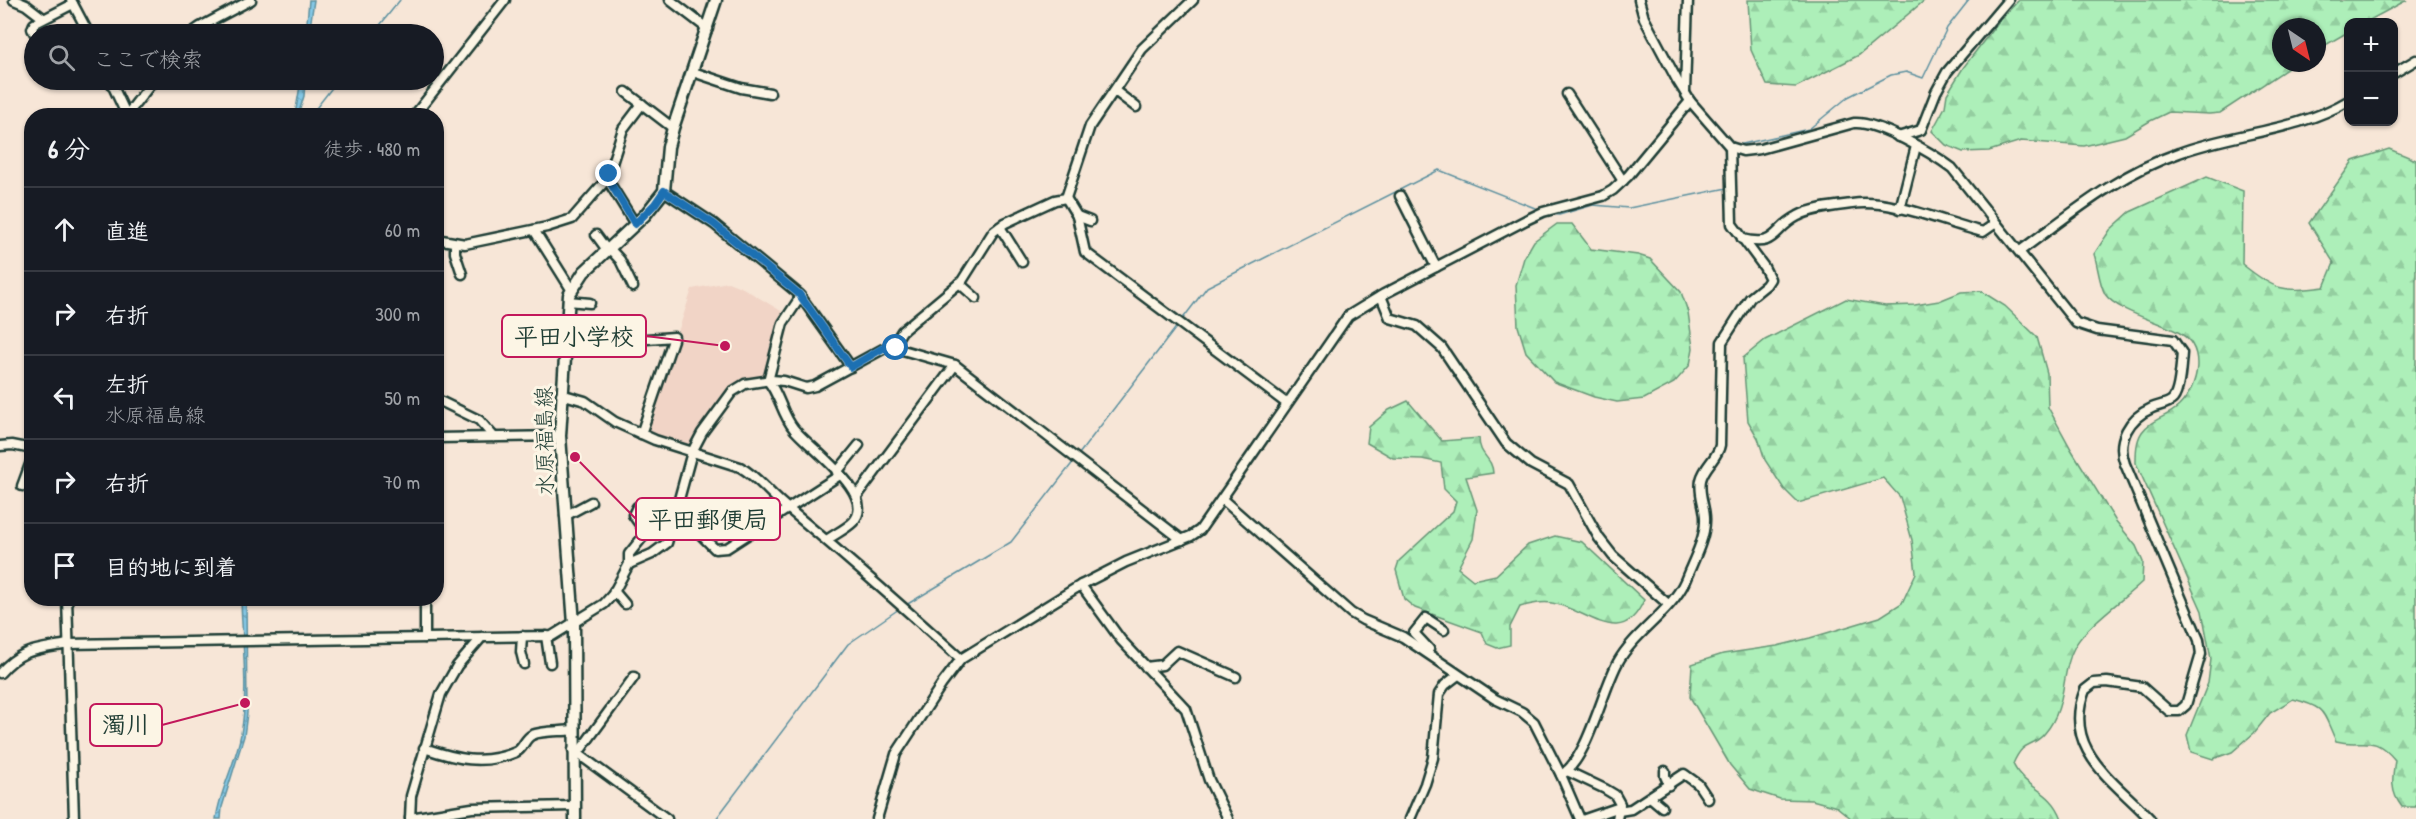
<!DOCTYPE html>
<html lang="ja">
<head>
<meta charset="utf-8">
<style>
  body { margin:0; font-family:"Patrick Hand","Klee One",sans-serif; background:#20242c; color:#f1f3f6 }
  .controls { position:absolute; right:18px; top:18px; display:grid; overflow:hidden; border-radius:12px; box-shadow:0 2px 4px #0004 }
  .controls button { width:54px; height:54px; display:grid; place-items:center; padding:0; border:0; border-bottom:2px solid #363941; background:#171b24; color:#f1f3f6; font:30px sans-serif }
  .compass { position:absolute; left:2272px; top:18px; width:54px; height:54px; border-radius:50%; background:#171b24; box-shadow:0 2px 4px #0004; rotate:145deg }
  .stop { position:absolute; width:18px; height:18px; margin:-14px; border:4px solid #1f6fb2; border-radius:50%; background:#fff }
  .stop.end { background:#1f6fb2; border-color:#fff; box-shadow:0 2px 6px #0008 }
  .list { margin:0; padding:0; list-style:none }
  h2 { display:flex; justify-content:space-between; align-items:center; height:78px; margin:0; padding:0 24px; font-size:26px }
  h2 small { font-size:20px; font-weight:400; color:#9ea1a6 }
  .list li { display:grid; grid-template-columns:39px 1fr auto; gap:18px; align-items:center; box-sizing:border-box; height:84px; padding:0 24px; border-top:2px solid #363941 }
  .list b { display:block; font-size:22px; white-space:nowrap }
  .list p { margin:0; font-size:20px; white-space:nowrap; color:#9ea1a6 }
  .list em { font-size:20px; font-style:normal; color:#9ea1a6 }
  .icon { flex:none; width:33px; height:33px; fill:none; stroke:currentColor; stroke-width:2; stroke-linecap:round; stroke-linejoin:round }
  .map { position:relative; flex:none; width:2416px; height:819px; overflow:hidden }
  .search { position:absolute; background:#171b24; box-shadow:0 2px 4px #0004; left:24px; top:24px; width:420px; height:66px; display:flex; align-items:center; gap:15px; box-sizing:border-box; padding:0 21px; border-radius:33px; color:#9ea1a6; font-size:22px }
  .panel { position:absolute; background:#171b24; box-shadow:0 2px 4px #0004; left:24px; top:108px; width:420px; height:498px; border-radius:24px }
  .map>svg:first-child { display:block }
  .built { fill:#f1d4c6 }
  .forest { fill:url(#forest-firs); stroke:#669676; stroke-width:1.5 }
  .water { fill:url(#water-ripples); stroke:#5c909f; stroke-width:1.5 }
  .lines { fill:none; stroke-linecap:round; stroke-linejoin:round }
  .stream { stroke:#5c909f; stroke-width:1.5 }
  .minor-casing { stroke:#1f3d34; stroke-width:13 }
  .major-casing { stroke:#1f3d34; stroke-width:15 }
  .minor { stroke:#fcf5e5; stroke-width:8 }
  .major { stroke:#fcf5e5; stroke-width:10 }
  .route { stroke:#1f6fb2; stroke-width:8 }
  .labels { text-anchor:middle; stroke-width:6; stroke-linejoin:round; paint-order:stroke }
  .street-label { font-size:22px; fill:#1f3d34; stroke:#fcf5e5 }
  .leader { fill:none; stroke:#c2185b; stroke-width:2 }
  .callout-dot { fill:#c2185b; stroke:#fcf5e5; stroke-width:2 }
  .callout { fill:#fcf5e5; stroke:#c2185b; stroke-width:2 }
  .callout-label { font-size:24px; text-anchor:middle; font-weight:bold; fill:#1f3d34 }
</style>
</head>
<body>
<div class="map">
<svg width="2416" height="819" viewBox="0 0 2416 819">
  <defs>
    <pattern id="forest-firs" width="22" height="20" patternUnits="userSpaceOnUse" patternTransform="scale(1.5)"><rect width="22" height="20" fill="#adefb9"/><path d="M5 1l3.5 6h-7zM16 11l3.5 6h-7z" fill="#94cea0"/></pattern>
    <pattern id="water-ripples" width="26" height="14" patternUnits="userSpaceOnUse" patternTransform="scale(1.5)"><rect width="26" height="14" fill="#85c8e6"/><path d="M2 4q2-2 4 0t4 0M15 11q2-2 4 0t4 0" fill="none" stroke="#6ca4bb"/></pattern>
  </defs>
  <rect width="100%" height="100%" fill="#f7e6d7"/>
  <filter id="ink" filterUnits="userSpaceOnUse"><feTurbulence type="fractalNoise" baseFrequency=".0167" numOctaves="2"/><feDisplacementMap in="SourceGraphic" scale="12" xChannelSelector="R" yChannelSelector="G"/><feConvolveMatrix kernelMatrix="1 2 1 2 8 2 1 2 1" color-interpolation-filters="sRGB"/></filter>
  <g filter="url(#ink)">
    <!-- built -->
    <path class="built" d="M 728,282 L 743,288 L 786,314 L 766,378 L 744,381 L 690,449 L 645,433 L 692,289 Z"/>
    <!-- forest -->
    <g class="forest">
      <path d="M 1748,0 L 1925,0 L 1859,55 L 1796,87 L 1767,85 L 1751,50 Z"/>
      <path d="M 2019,0 L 2407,0 L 2366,22 L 2348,22 L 2348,32 L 2317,50 L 2317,27 L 2281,27 L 2281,63 L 2296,63 L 2220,113 L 2209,114 L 2169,112 L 2150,121 L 2125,136 L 2084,146 L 2021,141 L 1989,151 L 1963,152 L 1946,145 L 1932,131 L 1945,107 L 1947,94 L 1963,68 L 1999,21 Z"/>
      <path d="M 2389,149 L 2416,160 L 2416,807 L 2402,807 C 2390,792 2392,779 2395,760 C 2372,732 2364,748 2336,741 C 2322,712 2328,708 2293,699 L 2270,713 L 2254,733 L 2232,752 L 2213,759 L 2191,752 L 2187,735 L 2208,683 L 2211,659 L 2202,611 L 2136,463 C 2136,452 2136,441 2142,432 C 2151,419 2168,417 2179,406 C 2199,386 2207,347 2178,332 C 2160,322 2116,311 2105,294 C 2099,283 2098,266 2094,254 L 2110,230 L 2130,212 L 2207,177 L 2243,191 L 2242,264 C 2274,290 2284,293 2324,287 L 2334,263 L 2309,223 L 2353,161 Z"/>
      <path d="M 1557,224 L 1572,224 L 1591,249 L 1638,255 L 1650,259 L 1681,292 L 1688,312 L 1693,348 L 1690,365 L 1674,383 L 1644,399 L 1617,402 L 1594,397 L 1554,382 L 1526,352 L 1518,326 L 1516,285 L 1524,258 L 1534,241 Z"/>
      <path d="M 1981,291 L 2005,306 L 2037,337 L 2047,373 L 2048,407 L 2071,449 L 2115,520 L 2136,546 L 2143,562 L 2142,582 C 2123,600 2087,625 2075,646 C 2060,673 2068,706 2045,733 C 2032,749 2024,738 2013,764 C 2025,790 2051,788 2062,819 L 1852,819 L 1837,807 L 1812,800 L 1780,799 L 1750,789 L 1730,765 L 1690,697 L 1692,664 L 1723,654 L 1777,646 L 1810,638 L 1880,617 L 1902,603 L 1916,573 L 1912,540 L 1900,497 L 1883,478 L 1798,503 L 1784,489 L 1765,460 L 1758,438 L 1748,421 L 1743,358 L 1765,340 L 1846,299 L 1885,306 L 1915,305 L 1939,301 L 1961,292 Z"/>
      <path d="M 1408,401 L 1442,441 L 1479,438 C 1479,457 1492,456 1493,473 L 1466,477 L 1477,510 L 1473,539 L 1458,568 L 1473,580 L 1496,575 L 1528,545 L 1555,536 L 1582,542 L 1644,600 C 1622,651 1587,609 1552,603 C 1542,601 1530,604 1520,607 L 1510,627 L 1510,645 L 1497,648 L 1487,644 L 1482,632 L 1415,608 L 1404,599 L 1396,570 L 1399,561 L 1453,511 L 1456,501 L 1444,489 L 1441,463 L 1422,459 L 1393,458 L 1367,443 L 1369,427 L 1389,410 Z"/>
    </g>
    <!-- water -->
    <g class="water">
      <path d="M 309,0 L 314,0 L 309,34 L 306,34 Z"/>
      <path d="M 301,80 L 305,80 L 304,96 L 298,115 L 295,115 Z"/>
      <path d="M 241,599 L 246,599 L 247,713 L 244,736 L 222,807 L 221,819 L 216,819 C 220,789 236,763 241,734 C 249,690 242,643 241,599 Z"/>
    </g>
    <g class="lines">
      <!-- stream -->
      <g class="stream">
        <path d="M 373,34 L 400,0"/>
        <path d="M 310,116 L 338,80"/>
        <path d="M 1738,145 L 1809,129 L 1848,97 L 1891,75 L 1906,72 L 1923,78 L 1947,28 L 1969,0"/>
        <path d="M 1735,171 L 1736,152"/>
        <path d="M 1550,214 L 1559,215 L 1593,205 L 1629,208 L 1727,188"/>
        <path d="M 1181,321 L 1207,287 L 1439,170 L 1540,210"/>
        <path d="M 1079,454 L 1178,325"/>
        <path d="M 906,605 L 1011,542 L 1074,461"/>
        <path d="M 716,819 L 848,644 L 899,609"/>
      </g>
      <!-- minor casing -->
      <g class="minor-casing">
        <g id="minor">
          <path d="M 14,0 L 26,5 L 43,18"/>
          <path d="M 71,0 L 89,34"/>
          <path d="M 670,0 L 708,29"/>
          <path d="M 1639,0 L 1644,18 L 1677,80 L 1690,101 L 1730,147 L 1743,151 L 1760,149 L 1854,123 C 1878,121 1932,153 1952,168 L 2076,323 L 2097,330 L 2173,340 L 2182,353 C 2181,363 2180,391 2173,399 C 2169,404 2159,405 2152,408 C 2129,418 2116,440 2125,464 L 2199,640 L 2201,654 L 2186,705 L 2179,711 L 2169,711 L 2142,687 L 2107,682 L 2094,683 L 2085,690 C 2061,750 2115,781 2150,819"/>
          <path d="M 35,34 L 32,29 L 34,24 L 73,4"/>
          <path d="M 190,34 L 200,27 L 251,0"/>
          <path d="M 693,72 L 741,88 L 770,93"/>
          <path d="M 2394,73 L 2416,60"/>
          <path d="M 110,80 L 126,114"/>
          <path d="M 1115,91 L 1136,107"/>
          <path d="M 626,92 L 673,128"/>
          <path d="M 1685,92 L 1688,0"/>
          <path d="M 1567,94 L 1623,181"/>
          <path d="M 126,116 L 154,80"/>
          <path d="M 414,116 L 505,0"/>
          <path d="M 1898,137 L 1921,130 L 1936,92 L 1947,72 L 2008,0"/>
          <path d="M 607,179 L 635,224"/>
          <path d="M 664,191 L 714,224 L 799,294 L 851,367"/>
          <path d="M 1400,196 L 1436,267"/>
          <path d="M 1066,198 L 1077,216 L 1085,252 L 1286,403"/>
          <path d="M 1900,209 L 1916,146"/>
          <path d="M 1077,216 L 1090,221"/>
          <path d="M 1000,227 L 1022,262"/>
          <path d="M 534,230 L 571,289"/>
          <path d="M 596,235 L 607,250"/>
          <path d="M 436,239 L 465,244 L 547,227 L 572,219 L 607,179 L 623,129 L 642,104"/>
          <path d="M 1742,239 C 1778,248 1772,229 1798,216 C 1812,208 1836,206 1852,204 C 1890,198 1946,223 1983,232 L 1996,223"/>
          <path d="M 455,243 L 455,253 L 462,274"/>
          <path d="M 609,248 L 620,260 L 633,287"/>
          <path d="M 2020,251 C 2072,213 2118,174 2179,153 C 2235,132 2296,132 2348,101"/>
          <path d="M 959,283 L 976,298"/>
          <path d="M 801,296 L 783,323 L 768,381 C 779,393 782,415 794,429 C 809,448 879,495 853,522 C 846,529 835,534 827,540"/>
          <path d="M 1381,296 L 1390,318 L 1417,326 L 1442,348 L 1506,443 L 1531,464 L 1569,484 L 1599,538 L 1613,556 L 1668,604"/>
          <path d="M 568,301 L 590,303"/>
          <path d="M 566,322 L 589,322"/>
          <path d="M 565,345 L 674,337 L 641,434"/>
          <path d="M 892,347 L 902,331 L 962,281 L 993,232 L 1005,223 L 1055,200 L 1066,198 L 1090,126 L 1142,49 L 1193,0"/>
          <path d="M 561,394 L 585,401 L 615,422 L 655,440 L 740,467 C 758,477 769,493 785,506 C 845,555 903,607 961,659"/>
          <path d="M 436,399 L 479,420 L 494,437"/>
          <path d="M 436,438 L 560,436"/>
          <path d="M 0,446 L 12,445 L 32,449"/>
          <path d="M 837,472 L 859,445"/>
          <path d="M 22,486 L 32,459"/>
          <path d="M 857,496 L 955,365"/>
          <path d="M 1222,499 L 1351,613 L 1363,620 L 1403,637 L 1495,699 L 1522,712 L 1534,722 L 1561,775 L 1580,819"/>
          <path d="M 565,516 L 591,502"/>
          <path d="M 675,517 L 694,528 L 715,549 L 727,548 L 840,475"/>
          <path d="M 629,564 L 629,554 L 646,533 L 633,515 L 637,507"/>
          <path d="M 1081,585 L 1121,640 L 1186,709 L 1209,780 L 1228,819"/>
          <path d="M 614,591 L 625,604"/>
          <path d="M 67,598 L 74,819"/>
          <path d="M 425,598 L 425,638"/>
          <path d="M 522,636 L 521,652 L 524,664"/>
          <path d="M 546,636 L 550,663"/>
          <path d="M 1429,649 L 1414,633 L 1426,618 L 1444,630"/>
          <path d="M 1146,667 L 1162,665 L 1177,651 L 1236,677"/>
          <path d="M 0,673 C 22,648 37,650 68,644 L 552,636 L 604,604 L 613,594 L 629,564 L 652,554 L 667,543 L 692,452 L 702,433 L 732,392 L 745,384 L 771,380 L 784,381 L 806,388 L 815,386 L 883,349 L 892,347 L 955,365 L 1182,540"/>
          <path d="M 424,748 C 456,759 483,766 516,752 C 524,748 524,739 532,735 C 543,730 561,732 574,730"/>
          <path d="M 573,750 L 667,819"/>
          <path d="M 579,752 L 634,677"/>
          <path d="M 1567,771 L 1605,789 L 1615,795 L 1620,804 L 1617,819"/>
          <path d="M 1665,771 L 1665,776 L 1669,785"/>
          <path d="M 1561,775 C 1587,761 1602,691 1618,662 C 1634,633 1671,612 1685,581 C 1692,563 1705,540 1705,521 C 1706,507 1698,495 1701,480 C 1704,466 1718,458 1720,445 L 1722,342 L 1750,298 L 1766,285 L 1770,279 L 1764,267 L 1732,224 L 1730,147"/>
          <path d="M 1650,797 L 1662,807"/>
          <path d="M 1619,811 L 1631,809 L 1684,774 L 1698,784 L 1708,799"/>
          <path d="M 410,818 L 472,808 L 574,806"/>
          <path d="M 410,819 L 411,796 L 441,694 L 457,666 L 482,637"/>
          <path d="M 877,819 L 896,754 L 942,684 L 961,659 L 1081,585 L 1126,562 L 1191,536 L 1200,530 L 1348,316 L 1384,294 L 1526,220 L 1543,212 L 1603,196 L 1613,190 L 1628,176 L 1690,101"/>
          <path d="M 1410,819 L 1425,784 L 1433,758 L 1439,694 L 1445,685 L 1458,675"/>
          <path d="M 1585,819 L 1620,807"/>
        </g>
      </g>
      <!-- major casing -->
      <g class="major-casing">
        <path id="major" d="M 575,819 L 574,624 L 560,436 L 569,295 L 584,272 L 645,215 L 664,191 L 668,147 L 673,128 L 716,0"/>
      </g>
      <!-- minor -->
      <use href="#minor" class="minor"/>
      <!-- major -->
      <use href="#major" class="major"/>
    </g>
  </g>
  <g class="lines" filter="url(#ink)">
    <!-- route -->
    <path class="route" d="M 609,174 L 608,179 L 635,224 L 655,204 L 664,191 L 714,224 L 799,294 L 851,367 L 883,348 L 896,348"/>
  </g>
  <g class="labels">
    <!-- street labels -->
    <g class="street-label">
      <text transform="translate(544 441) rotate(-91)" y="8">水原福島線</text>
    </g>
  </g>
  <!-- callouts -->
  <path class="leader" d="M725 346L646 336M575 457L636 519M245 703L162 725"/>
  <g class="callout-dot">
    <circle cx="725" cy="346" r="6"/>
    <circle cx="575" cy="457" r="6"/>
    <circle cx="245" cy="703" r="6"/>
  </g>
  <g class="callout">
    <rect x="502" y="315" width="144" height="42" rx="6"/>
    <rect x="636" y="498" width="144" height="42" rx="6"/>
    <rect x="90" y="704" width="72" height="42" rx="6"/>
  </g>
  <g class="callout-label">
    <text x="574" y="345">平田小学校</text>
    <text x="708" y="528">平田郵便局</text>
    <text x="126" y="733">濁川</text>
  </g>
</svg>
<div class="controls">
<button>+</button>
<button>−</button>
</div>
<svg class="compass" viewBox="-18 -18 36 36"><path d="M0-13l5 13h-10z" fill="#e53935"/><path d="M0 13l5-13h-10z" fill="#9ea1a6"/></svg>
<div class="stop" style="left:896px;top:348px"></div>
<div class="stop end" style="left:609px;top:174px"></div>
<div class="search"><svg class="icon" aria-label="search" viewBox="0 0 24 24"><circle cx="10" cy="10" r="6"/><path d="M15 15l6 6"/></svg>ここで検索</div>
<section class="panel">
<h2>6 分<small>徒歩 · 480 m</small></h2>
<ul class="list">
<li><svg class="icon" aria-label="ahead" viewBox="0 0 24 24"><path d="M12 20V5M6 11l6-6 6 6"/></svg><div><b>直進</b></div><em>60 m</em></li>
<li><svg class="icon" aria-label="right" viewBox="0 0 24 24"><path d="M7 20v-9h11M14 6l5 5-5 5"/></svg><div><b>右折</b></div><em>300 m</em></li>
<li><svg class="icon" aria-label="left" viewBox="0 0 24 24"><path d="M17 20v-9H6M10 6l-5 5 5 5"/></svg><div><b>左折</b><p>水原福島線</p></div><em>50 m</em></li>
<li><svg class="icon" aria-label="right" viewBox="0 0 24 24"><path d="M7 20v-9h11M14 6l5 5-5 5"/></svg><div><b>右折</b></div><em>70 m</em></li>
<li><svg class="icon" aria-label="arrive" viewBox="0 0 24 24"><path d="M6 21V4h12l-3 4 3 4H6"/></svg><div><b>目的地に到着</b></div></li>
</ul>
</section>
</div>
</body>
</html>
